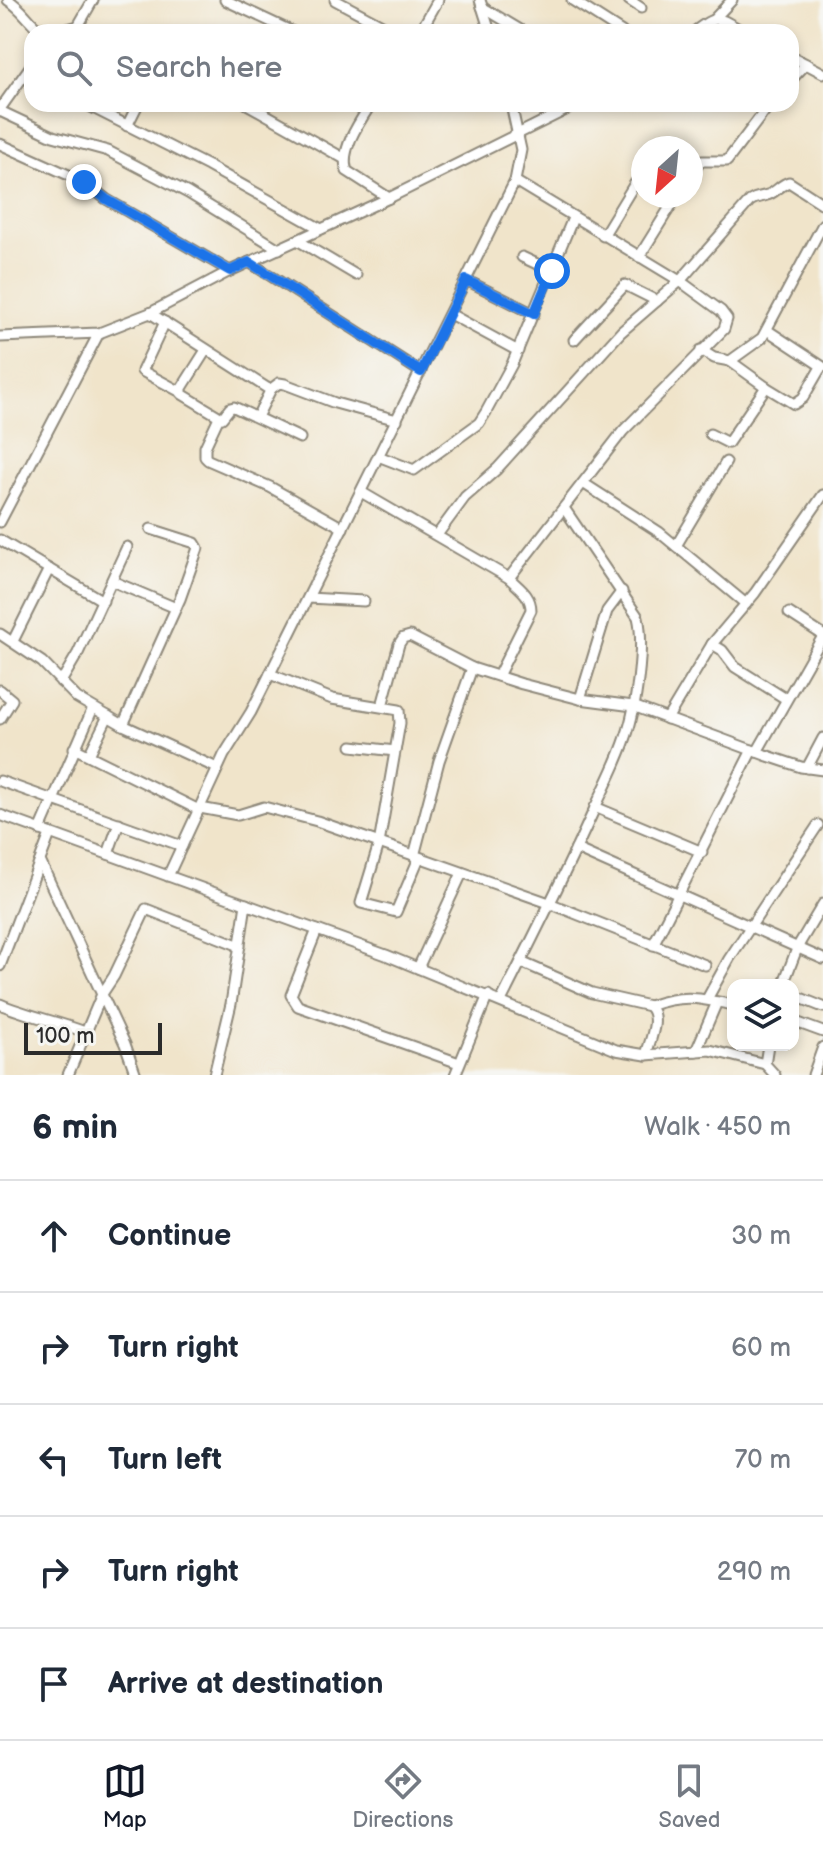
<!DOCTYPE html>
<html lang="en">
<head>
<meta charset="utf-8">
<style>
  body { margin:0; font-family:"Balsamiq Sans",sans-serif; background:#f6f6f7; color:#1f2937 }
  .controls { position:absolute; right:24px; bottom:24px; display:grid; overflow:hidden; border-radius:16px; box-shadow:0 4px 12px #0003 }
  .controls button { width:72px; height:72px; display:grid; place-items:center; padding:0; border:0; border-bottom:2px solid #e0e1e3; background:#fff; color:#1f2937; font:40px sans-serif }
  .compass { position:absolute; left:631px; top:136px; width:72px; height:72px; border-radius:50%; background:#fff; box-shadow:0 4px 12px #0003; rotate:207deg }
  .scale { position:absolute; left:24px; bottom:20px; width:138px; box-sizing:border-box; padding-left:8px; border:4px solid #2b2b2b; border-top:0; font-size:22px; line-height:28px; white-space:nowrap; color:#2b2b2b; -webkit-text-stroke:6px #f6f6f2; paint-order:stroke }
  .stop { position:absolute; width:24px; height:24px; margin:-18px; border:6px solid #1a73e8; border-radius:50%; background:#fff }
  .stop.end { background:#1a73e8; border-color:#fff; box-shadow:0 2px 8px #0008 }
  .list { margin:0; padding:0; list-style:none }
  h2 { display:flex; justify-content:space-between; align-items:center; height:104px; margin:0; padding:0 32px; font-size:34px }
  h2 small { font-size:26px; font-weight:400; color:#747a83 }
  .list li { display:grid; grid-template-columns:52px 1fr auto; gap:24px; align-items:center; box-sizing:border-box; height:112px; padding:0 32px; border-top:2px solid #e0e1e3 }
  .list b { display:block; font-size:30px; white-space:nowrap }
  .list em { font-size:26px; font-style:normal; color:#747a83 }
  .icon { flex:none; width:44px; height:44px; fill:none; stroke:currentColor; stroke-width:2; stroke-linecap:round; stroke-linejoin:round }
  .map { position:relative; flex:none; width:823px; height:1075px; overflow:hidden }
  .search { position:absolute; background:#fff; box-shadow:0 4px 12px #0003; left:24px; right:24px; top:24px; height:88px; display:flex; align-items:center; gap:20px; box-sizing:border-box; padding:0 28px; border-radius:24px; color:#747a83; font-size:30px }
  .sheet { height:664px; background:#fff }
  nav { display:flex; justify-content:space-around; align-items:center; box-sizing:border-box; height:112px; border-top:2px solid #e0e1e3; background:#fff; font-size:22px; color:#747a83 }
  nav a { display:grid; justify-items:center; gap:4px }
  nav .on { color:#111827 }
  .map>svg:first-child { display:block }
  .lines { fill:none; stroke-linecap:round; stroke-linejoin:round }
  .minor-casing { stroke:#8e887a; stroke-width:13 }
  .minor { stroke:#fff; stroke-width:9 }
  .route { stroke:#1a73e8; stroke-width:10 }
</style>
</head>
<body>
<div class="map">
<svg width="823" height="1075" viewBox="0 0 823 1075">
  <rect width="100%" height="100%" fill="#f6f6f2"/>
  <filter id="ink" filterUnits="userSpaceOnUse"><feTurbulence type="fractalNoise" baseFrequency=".0125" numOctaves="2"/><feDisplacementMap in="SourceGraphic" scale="16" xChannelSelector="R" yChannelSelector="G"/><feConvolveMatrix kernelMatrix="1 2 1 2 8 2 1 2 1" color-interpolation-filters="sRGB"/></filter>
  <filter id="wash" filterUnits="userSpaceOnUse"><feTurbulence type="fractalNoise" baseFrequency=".006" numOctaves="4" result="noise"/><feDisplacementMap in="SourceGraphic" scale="32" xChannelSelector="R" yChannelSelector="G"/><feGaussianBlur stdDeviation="1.8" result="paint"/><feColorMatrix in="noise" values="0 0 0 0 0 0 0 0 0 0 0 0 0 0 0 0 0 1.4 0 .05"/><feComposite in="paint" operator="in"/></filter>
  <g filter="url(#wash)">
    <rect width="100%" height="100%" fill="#f0e4ca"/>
  </g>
  <g filter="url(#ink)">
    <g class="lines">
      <!-- minor casing -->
      <g class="minor-casing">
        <g id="minor">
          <path d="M 8,0 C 22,8 29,22 42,32"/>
          <path d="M 225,0 L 293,32"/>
          <path d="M 335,0 L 395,32"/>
          <path d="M 480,0 L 490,32"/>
          <path d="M 572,0 L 622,32"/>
          <path d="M 629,0 L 641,8"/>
          <path d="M 482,7 L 524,32"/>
          <path d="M 715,18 L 732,0"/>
          <path d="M 57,32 L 78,26 L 93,0"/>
          <path d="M 420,32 L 438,0"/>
          <path d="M 694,32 C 719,12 718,18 744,32"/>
          <path d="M 791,56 L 823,73"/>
          <path d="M 791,80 L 806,64"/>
          <path d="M 85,104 L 208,166 L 321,229"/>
          <path d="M 247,104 L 345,159"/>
          <path d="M 371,104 C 360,121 339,151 347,171 L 389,198"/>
          <path d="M 0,109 L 32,64"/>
          <path d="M 0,111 L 53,136 L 108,151 L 188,193 L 279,249"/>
          <path d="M 127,126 L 138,104"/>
          <path d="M 0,144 L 84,182 L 106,199 L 230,271"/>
          <path d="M 657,148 L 659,144"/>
          <path d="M 691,173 L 701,161 L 727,161 L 770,104"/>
          <path d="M 603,236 L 643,170"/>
          <path d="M 297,240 L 356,275"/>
          <path d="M 522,257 L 552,271"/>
          <path d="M 639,257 L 677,196"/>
          <path d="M 249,262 L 421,372"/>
          <path d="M 466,280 L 534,314"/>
          <path d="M 150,313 L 267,388 L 271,389 L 279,383 L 285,384 L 335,403 L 397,420"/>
          <path d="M 450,314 L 518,351"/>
          <path d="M 165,322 L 142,371 L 181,392"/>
          <path d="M 767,330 L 823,367"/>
          <path d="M 0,337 L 99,333 L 150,313 L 230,271 L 389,198 L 578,104"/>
          <path d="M 574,340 L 625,285 L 657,301"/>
          <path d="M 206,350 L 182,388 L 182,394 L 222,418 L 230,408 L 234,407 L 300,438"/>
          <path d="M 701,350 L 714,358 L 730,361 L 762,338 L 823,224"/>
          <path d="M 730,361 L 766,387 L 794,404 L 803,398 L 821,367"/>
          <path d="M 219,417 L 205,447 L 205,457 L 208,460 L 270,487 L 343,528"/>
          <path d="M 257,417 L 271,389"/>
          <path d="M 710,434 L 728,443 L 766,387"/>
          <path d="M 378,456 L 414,470 L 479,423 L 486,412 L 512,364 L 573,218"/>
          <path d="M 583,483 L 659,532 L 746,604"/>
          <path d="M 361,492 L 509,578 C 519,588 531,595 531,610 L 498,676"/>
          <path d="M 0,522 L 99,333"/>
          <path d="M 437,535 L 465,497 L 497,469 L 621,332 L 680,281 L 750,201 C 757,196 760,198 767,195 C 775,193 780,185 789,182 L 823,204"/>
          <path d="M 0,540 L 103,601"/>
          <path d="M 676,546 L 726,462"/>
          <path d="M 509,578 L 623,431 L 724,329 L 727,319 L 721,311 L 680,281 L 515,181"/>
          <path d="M 112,581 L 176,608"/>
          <path d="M 308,598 L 364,601"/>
          <path d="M 789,613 L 823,635"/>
          <path d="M 0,634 L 42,662 L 77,698 L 123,725 L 217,768"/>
          <path d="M 13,641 L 49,569"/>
          <path d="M 712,644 L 722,650 L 735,667 L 786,699"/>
          <path d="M 270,674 L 332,699 L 399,710 L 400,723 L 379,844 L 361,903 L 396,912 L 419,858"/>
          <path d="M 61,682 L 78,653 L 127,547"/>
          <path d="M 0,690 L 12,700 L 0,719"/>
          <path d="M 580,699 L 607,611 L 622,591"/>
          <path d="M 382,706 L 399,644 L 403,638 L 410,636 L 472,668 L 522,684 L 580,699 L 633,706 L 765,755 L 801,767 L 823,770"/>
          <path d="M 667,719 L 712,644 L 755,593 L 823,495"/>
          <path d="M 123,725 L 180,599 L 198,548 L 195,543 L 151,529"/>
          <path d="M 352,746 L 395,751"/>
          <path d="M 74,748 L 199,810"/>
          <path d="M 757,752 L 823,636"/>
          <path d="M 89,755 L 108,716"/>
          <path d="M 807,768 L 823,738"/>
          <path d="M 0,781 L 182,846"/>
          <path d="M 595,807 L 702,852"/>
          <path d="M 200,808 L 238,815 L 264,807 L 317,821 L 549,903 L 705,965"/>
          <path d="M 0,815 L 386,955 L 616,1050 L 646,1055 L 710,1050 L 765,1064 L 768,1045"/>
          <path d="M 40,830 L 93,708"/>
          <path d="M 576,849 L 823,959"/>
          <path d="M 108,854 L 119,823"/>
          <path d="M 414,856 L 439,761 L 472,668"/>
          <path d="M 40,861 L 125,1044 L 136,1075"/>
          <path d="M 168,876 L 224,755 L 251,712 L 515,181 L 521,150 L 511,104"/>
          <path d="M 317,930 L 291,995 L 298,1006 L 459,1063"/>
          <path d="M 653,945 L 752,750"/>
          <path d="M 521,962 L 592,993 L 649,1006 C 661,1018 650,1040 646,1055"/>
          <path d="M 0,966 L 50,834"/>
          <path d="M 418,968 L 462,873"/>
          <path d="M 783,985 L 798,946 L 823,904"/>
          <path d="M 793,995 L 823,1007"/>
          <path d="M 707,999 L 729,959 L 818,825"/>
          <path d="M 501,1001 C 533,938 565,874 594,810 C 605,786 618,762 626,737 C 636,709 645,645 638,617 L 564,508"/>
          <path d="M 0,1004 C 28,1016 56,1021 85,1032"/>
          <path d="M 649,1006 C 684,994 698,998 733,1005"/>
          <path d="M 793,1021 L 823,1032"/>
          <path d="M 696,1051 L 717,1002"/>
          <path d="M 765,1064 L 775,1075"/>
          <path d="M 68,1075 L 102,994 L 114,976 L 146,909 L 240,946"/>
          <path d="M 214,1075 L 231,1004 L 246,904"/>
          <path d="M 455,1075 L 488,995"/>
          <path d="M 813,1075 L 823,1047"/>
        </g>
      </g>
      <!-- minor -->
      <use href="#minor" class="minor"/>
    </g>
  </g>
  <g class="lines" filter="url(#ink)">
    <!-- route -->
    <path class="route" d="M 84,182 L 106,199 L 230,271 L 249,262 L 421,372 L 466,280 L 534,314 L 552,271"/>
  </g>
</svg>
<div class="controls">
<button><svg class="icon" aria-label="layers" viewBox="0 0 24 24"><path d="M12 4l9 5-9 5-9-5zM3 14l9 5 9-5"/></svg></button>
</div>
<svg class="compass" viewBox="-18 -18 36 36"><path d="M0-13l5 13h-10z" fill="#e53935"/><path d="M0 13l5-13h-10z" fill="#747a83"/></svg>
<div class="scale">100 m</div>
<div class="stop" style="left:552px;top:271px"></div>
<div class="stop end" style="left:84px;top:182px"></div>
<div class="search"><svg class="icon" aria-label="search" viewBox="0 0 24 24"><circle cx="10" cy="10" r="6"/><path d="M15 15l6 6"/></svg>Search here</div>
</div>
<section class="sheet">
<h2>6 min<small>Walk · 450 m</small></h2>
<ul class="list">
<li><svg class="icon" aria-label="ahead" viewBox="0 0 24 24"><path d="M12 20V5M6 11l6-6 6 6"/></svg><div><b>Continue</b></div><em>30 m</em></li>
<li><svg class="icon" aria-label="right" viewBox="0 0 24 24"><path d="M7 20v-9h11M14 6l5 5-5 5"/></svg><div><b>Turn right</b></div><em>60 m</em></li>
<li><svg class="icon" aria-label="left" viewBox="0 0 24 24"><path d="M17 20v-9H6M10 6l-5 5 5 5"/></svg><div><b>Turn left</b></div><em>70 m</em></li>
<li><svg class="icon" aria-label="right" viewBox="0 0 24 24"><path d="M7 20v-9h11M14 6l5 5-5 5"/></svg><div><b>Turn right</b></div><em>290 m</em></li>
<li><svg class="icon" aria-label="arrive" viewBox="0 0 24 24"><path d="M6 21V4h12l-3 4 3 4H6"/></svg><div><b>Arrive at destination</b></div></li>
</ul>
</section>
<nav>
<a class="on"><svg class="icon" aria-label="map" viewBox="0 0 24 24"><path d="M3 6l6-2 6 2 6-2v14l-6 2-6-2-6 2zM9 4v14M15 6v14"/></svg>Map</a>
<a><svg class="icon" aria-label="directions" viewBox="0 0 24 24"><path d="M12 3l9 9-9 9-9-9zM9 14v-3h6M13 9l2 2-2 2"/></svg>Directions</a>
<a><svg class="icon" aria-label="saved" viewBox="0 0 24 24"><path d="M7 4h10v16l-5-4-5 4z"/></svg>Saved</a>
</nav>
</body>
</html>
